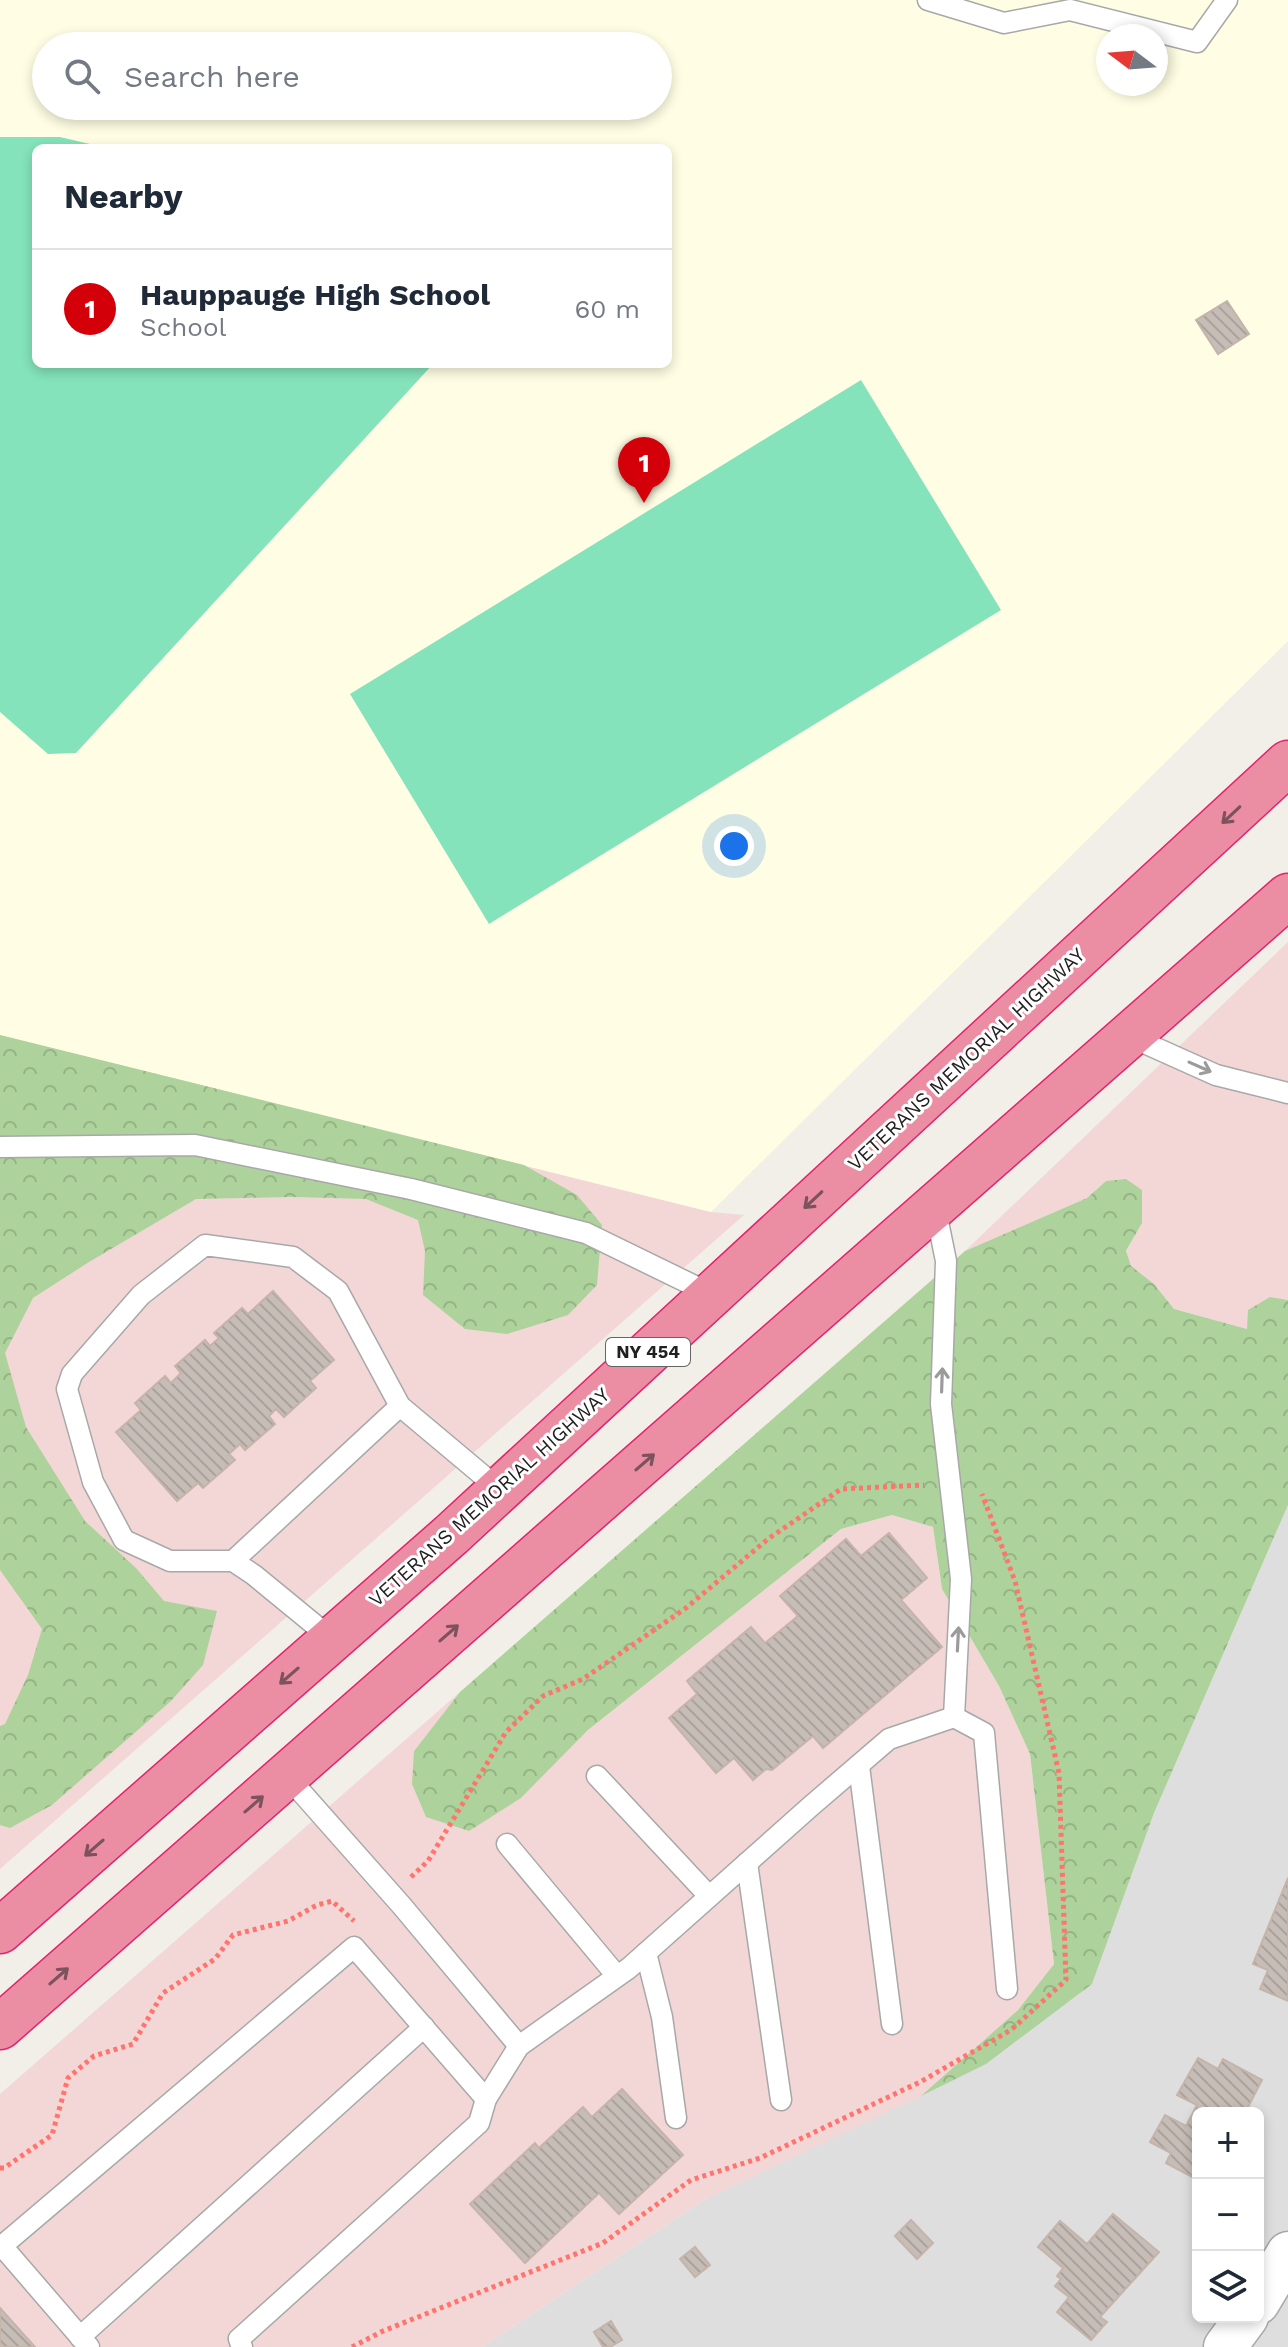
<!DOCTYPE html>
<html lang="en">
<head>
<meta charset="utf-8">
<style>
  body { margin:0; font-family:"Work Sans",sans-serif; background:#f6f6f7; color:#1f2937 }
  .controls { position:absolute; right:24px; bottom:24px; display:grid; overflow:hidden; border-radius:12px; box-shadow:0 4px 12px #0003 }
  .controls button { width:72px; height:72px; display:grid; place-items:center; padding:0; border:0; border-bottom:2px solid #e0e1e3; background:#fff; color:#1f2937; font:40px sans-serif }
  .compass { position:absolute; left:1096px; top:24px; width:72px; height:72px; border-radius:50%; background:#fff; box-shadow:0 4px 12px #0003; rotate:286deg }
  .you { position:absolute; left:734px; top:846px; width:28px; height:28px; margin:-20px; border:6px solid #fff; border-radius:50%; background:#1a73e8; box-shadow:0 0 0 12px #1a73e833 }
  .badge { display:grid; place-items:center; width:52px; height:52px; border-radius:50%; background:#d3000a; color:#fff; font-size:26px; font-weight:700 }
  .pin { position:absolute; translate:-50% -66px; filter:drop-shadow(0 2px 4px #0008) }
  .pin::after { content:''; position:absolute; top:42px; width:28px; height:24px; background:inherit; clip-path:polygon(0 0,100% 0,50% 100%) }
  .list { margin:0; padding:0; list-style:none }
  h2 { display:flex; justify-content:space-between; align-items:center; height:104px; margin:0; padding:0 32px; font-size:34px }
  h2 small { font-size:26px; font-weight:400; color:#747a83 }
  .list li { display:grid; grid-template-columns:52px 1fr auto; gap:24px; align-items:center; box-sizing:border-box; height:120px; padding:0 32px; border-top:2px solid #e0e1e3 }
  .list b { display:block; font-size:30px; white-space:nowrap }
  .list p { margin:0; font-size:26px; white-space:nowrap; color:#747a83 }
  .list em { font-size:26px; font-style:normal; color:#747a83 }
  .icon { flex:none; width:44px; height:44px; fill:none; stroke:currentColor; stroke-width:2; stroke-linecap:round; stroke-linejoin:round }
  .map { position:relative; flex:none; width:1288px; height:2347px; overflow:hidden }
  .search { position:absolute; background:#fff; box-shadow:0 4px 12px #0003; left:32px; top:32px; width:640px; height:88px; display:flex; align-items:center; gap:20px; box-sizing:border-box; padding:0 28px; border-radius:44px; color:#747a83; font-size:30px }
  .panel { position:absolute; background:#fff; box-shadow:0 4px 12px #0003; left:32px; top:144px; width:640px; height:224px; border-radius:12px }
  .map>svg:first-child { display:block }
  .residential { fill:#dfdede; fill-rule:evenodd }
  .commercial { fill:#f3d7d7 }
  .education { fill:#fffee4; fill-rule:evenodd }
  .forest { fill:url(#forest-crowns) }
  .pitch { fill:#84e3ba }
  .building { fill:url(#building-back-hatch); stroke:#c4b4a9; stroke-width:2 }
  .lines { fill:none; stroke-linecap:round; stroke-linejoin:round }
  .lane-casing { stroke:#a8a8a8; stroke-width:23 }
  .street-casing { stroke:#a8a8a8; stroke-width:45 }
  .highway-casing { stroke:#e2236d; stroke-width:47 }
  .path { stroke:#ff746c; stroke-width:5; stroke-dasharray:4 4; stroke-linecap:butt }
  .lane { stroke:#fff; stroke-width:20 }
  .street { stroke:#fff; stroke-width:42 }
  .highway { stroke:#eb8ea4; stroke-width:44 }
  .oneway { stroke:#7c525c }
  .oneway2 { stroke:#9b9b9b }
  .labels { text-anchor:middle; stroke-width:6; stroke-linejoin:round; paint-order:stroke }
  .shield { fill:#fff; stroke:#646464; stroke-width:2 }
  .shield-label { font-size:18px; font-weight:bold; fill:#212121 }
  .street-label { font-size:20px; fill:#212121; stroke:#fff }
</style>
</head>
<body>
<div class="map">
<svg width="1288" height="2347" viewBox="0 0 1288 2347">
  <defs>
    <pattern id="forest-crowns" width="20" height="18" patternUnits="userSpaceOnUse" patternTransform="scale(2)"><rect width="20" height="18" fill="#aed29b"/><path d="M2 6a3 3 0 1 1 6 0M12 15a3 3 0 1 1 6 0" fill="none" stroke="#95b485"/></pattern>
    <pattern id="building-back-hatch" width="6" height="6" patternUnits="userSpaceOnUse" patternTransform="scale(2)"><rect width="6" height="6" fill="#c7bdb7"/><path d="M-1 5l2 2M0 0l6 6M5-1l2 2" fill="none" stroke="#aba29d"/></pattern>
  </defs>
  <rect width="100%" height="100%" fill="#f2eee8"/>
  <!-- residential -->
  <path class="residential" d="M 1288,1505 L 1288,2347 L 482,2347 L 704,2200 L 1092,1984 L 1154,1813 ZM 1198,2113 L 1258,2113 L 1258,2317 L 1198,2317 Z"/>
  <!-- commercial -->
  <g class="commercial">
    <path d="M 1288,942 L 1288,1300 L 1270,1297 L 1247,1329 L 1174,1309 L 1154,1284 L 1131,1266 L 1126,1252 L 1142,1223 L 1106,1181 L 1087,1198 L 965,1251 Z"/>
    <path d="M 0,1035 L 711,1212 L 744,1215 L 0,1869 Z"/>
    <path d="M 892,1515 L 933,1527 L 942,1589 L 999,1686 L 1030,1754 L 1054,1964 L 1018,2010 L 921,2096 L 704,2200 L 482,2347 L 0,2347 L 0,2094 L 460,1692 L 414,1751 L 521,1798 L 588,1730 L 841,1529 Z"/>
  </g>
  <!-- education -->
  <path class="education" d="M 0,0 L 1288,0 L 1288,641 L 711,1212 L 0,1035 ZM 1108,36 L 1156,36 L 1156,84 L 1108,84 ZM 46,46 L 658,46 L 658,106 L 46,106 ZM 36,148 L 668,148 L 668,364 L 36,364 Z"/>
  <!-- forest -->
  <g class="forest">
    <path d="M 0,1035 L 524,1165 L 577,1195 L 602,1225 L 597,1285 L 568,1315 L 507,1334 L 465,1329 L 423,1295 L 425,1251 L 418,1220 L 366,1199 L 294,1197 L 196,1199 L 89,1262 L 33,1298 L 5,1353 L 26,1427 L 85,1521 L 136,1568 L 164,1601 L 217,1611 L 203,1665 L 171,1701 L 52,1805 L 10,1828 L 0,1825 L 0,1726 L 5,1724 L 28,1675 L 42,1629 L 0,1570 Z"/>
    <path d="M 1126,1179 L 1142,1190 L 1142,1223 L 1126,1251 L 1131,1266 L 1154,1284 L 1174,1309 L 1247,1329 L 1248,1310 L 1270,1297 L 1288,1300 L 1288,1505 L 1154,1813 L 1092,1984 L 986,2064 L 921,2096 L 1018,2010 L 1054,1964 L 1030,1754 L 999,1686 L 942,1589 L 933,1527 L 892,1515 L 841,1529 L 588,1730 L 521,1798 L 469,1831 L 426,1817 L 412,1784 L 414,1751 L 460,1692 L 965,1251 L 1087,1198 L 1106,1181 Z"/>
  </g>
  <!-- pitch -->
  <g class="pitch">
    <path d="M 0,137 L 60,137 L 107,148 L 36,148 L 36,364 L 433,364 L 76,753 L 48,754 L 0,712 Z"/>
    <path d="M 861,380 L 1001,610 L 489,924 L 350,694 Z"/>
  </g>
  <!-- building -->
  <g class="building">
    <path d="M 1227,301 L 1249,334 L 1218,354 L 1196,320 Z"/>
    <path d="M 273,1291 L 334,1360 L 310,1381 L 316,1388 L 284,1417 L 276,1409 L 269,1416 L 275,1424 L 245,1450 L 240,1444 L 229,1454 L 235,1460 L 203,1488 L 198,1483 L 177,1501 L 116,1432 L 141,1410 L 135,1403 L 165,1376 L 171,1383 L 181,1373 L 175,1366 L 205,1340 L 210,1346 L 219,1338 L 214,1333 L 242,1308 L 248,1314 Z"/>
    <path d="M 889,1533 L 927,1578 L 901,1600 L 942,1647 L 823,1748 L 813,1736 L 772,1770 L 766,1769 L 753,1780 L 734,1758 L 716,1773 L 669,1718 L 697,1694 L 687,1681 L 751,1627 L 765,1643 L 798,1616 L 780,1596 L 846,1539 L 861,1556 Z"/>
    <path d="M 1288,1878 L 1288,2001 L 1260,1989 L 1268,1970 L 1253,1964 Z"/>
    <path d="M 1198,2058 L 1218,2069 L 1223,2059 L 1262,2080 L 1245,2113 L 1198,2113 L 1198,2180 L 1166,2163 L 1171,2153 L 1150,2142 L 1165,2115 L 1186,2126 L 1197,2105 L 1177,2095 Z"/>
    <path d="M 622,2089 L 683,2155 L 619,2214 L 599,2193 L 525,2263 L 470,2204 L 535,2143 L 539,2148 L 583,2107 L 592,2117 Z"/>
    <path d="M 1113,2214 L 1159,2252 L 1100,2317 L 1107,2322 L 1091,2340 L 1057,2312 L 1069,2297 L 1055,2286 L 1061,2279 L 1057,2276 L 1063,2268 L 1038,2247 L 1060,2221 L 1087,2244 Z"/>
    <path d="M 911,2220 L 933,2243 L 917,2259 L 895,2236 Z"/>
    <path d="M 695,2247 L 710,2265 L 695,2277 L 680,2259 Z"/>
    <path d="M 0,2308 L 35,2347 L 0,2347 Z"/>
    <path d="M 611,2321 L 622,2340 L 610,2347 L 603,2347 L 594,2332 Z"/>
  </g>
  <g class="lines">
    <!-- lane casing -->
    <g class="lane-casing">
      <g id="lane">
        <path d="M 928,0 L 1004,23 L 1070,10 L 1197,42 L 1227,0"/>
        <path d="M 1129,1036 L 1216,1075 L 1288,1093"/>
        <path d="M 0,1147 L 195,1145 L 411,1189 L 586,1233 L 711,1294"/>
        <path d="M 935,1207 L 946,1261 L 941,1404 L 961,1579 L 954,1717"/>
        <path d="M 233,1561 L 400,1406"/>
        <path d="M 332,1639 L 254,1575 L 233,1561 L 170,1561 L 124,1540 L 93,1482 L 67,1389 L 72,1374 L 141,1295 L 205,1245 L 293,1257 L 338,1291 L 400,1406 L 499,1489"/>
        <path d="M 859,1766 L 892,2024"/>
        <path d="M 287,1776 L 402,1906 L 519,2046 L 629,1968 L 811,1806 L 889,1739 L 954,1717 L 984,1733 L 1007,1989"/>
        <path d="M 597,1776 L 709,1896"/>
        <path d="M 507,1844 L 617,1976"/>
        <path d="M 747,1863 L 781,2100"/>
        <path d="M 646,1953 L 662,2017 L 676,2118"/>
        <path d="M 80,2337 L 424,2027"/>
        <path d="M 89,2347 L 2,2246 L 354,1947 L 486,2099"/>
        <path d="M 242,2347 L 239,2339 L 479,2123 L 486,2099 L 519,2046"/>
      </g>
    </g>
    <!-- street casing -->
    <g class="street-casing">
      <g id="street">
        <path d="M 1258,2303 L 1288,2253"/>
        <path d="M 1225,2347 L 1247,2317"/>
      </g>
    </g>
    <!-- highway casing -->
    <g class="highway-casing">
      <g id="highway">
        <path d="M 0,1931 L 451,1535 L 1288,763"/>
        <path d="M 0,2027 L 1288,896"/>
      </g>
    </g>
    <!-- path -->
    <g class="path">
      <path d="M 411,1877 L 428,1861 L 506,1732 L 543,1696 L 583,1679 L 686,1608 L 768,1539 L 841,1489 L 924,1485"/>
      <path d="M 0,2168 L 4,2168 L 52,2135 L 68,2078 L 94,2056 L 133,2044 L 163,1993 L 215,1959 L 233,1935 L 288,1921 L 317,1905 L 332,1901 L 354,1921"/>
      <path d="M 352,2347 L 383,2331 L 603,2243 L 691,2180 L 760,2158 L 920,2082 L 1011,2030 L 1066,1980 L 1059,1773 L 1015,1581 L 982,1494"/>
    </g>
    <!-- lane -->
    <use href="#lane" class="lane"/>
    <!-- street -->
    <use href="#street" class="street"/>
    <!-- highway -->
    <use href="#highway" class="highway"/>
  </g>
  <!-- one-way arrows -->
  <defs><path id="oneway-shaft" d="M-6 0H5M1.5-3L5.5 0L1.5 3" fill="none" stroke-width="1.6" stroke-linecap="round" stroke-linejoin="round" transform="scale(2)"/></defs>
  <g class="oneway">
    <use href="#oneway-shaft" transform="translate(1231 815) rotate(137)"/>
    <use href="#oneway-shaft" transform="translate(813 1200) rotate(137)"/>
    <use href="#oneway-shaft" transform="translate(645 1462) rotate(-41)"/>
    <use href="#oneway-shaft" transform="translate(449 1633) rotate(-41)"/>
    <use href="#oneway-shaft" transform="translate(289 1676) rotate(139)"/>
    <use href="#oneway-shaft" transform="translate(254 1804) rotate(-41)"/>
    <use href="#oneway-shaft" transform="translate(94 1848) rotate(139)"/>
    <use href="#oneway-shaft" transform="translate(59 1976) rotate(-41)"/>
  </g>
  <g class="oneway2">
    <use href="#oneway-shaft" transform="translate(1200 1067) rotate(24)"/>
    <use href="#oneway-shaft" transform="translate(942 1380) rotate(-88)"/>
    <use href="#oneway-shaft" transform="translate(958 1639) rotate(-87)"/>
  </g>
  <g class="labels">
    <!-- shield labels -->
    <rect class="shield" x="606" y="1338" width="84" height="28" rx="6"/>
    <g class="shield-label">
      <text x="648" y="1358">NY 454</text>
    </g>
    <!-- street labels -->
    <g class="street-label">
      <text transform="translate(966 1059) rotate(-43)" y="7">VETERANS MEMORIAL HIGHWAY</text>
      <text transform="translate(489 1497) rotate(-42)" y="7">VETERANS MEMORIAL HIGHWAY</text>
    </g>
  </g>
</svg>
<div class="controls">
<button>+</button>
<button>−</button>
<button><svg class="icon" aria-label="layers" viewBox="0 0 24 24"><path d="M12 4l9 5-9 5-9-5zM3 14l9 5 9-5"/></svg></button>
</div>
<svg class="compass" viewBox="-18 -18 36 36"><path d="M0-13l5 13h-10z" fill="#e53935"/><path d="M0 13l5-13h-10z" fill="#747a83"/></svg>
<div class="you"></div>
<div class="pin badge" style="left:644px;top:503px">1</div>
<div class="search"><svg class="icon" aria-label="search" viewBox="0 0 24 24"><circle cx="10" cy="10" r="6"/><path d="M15 15l6 6"/></svg>Search here</div>
<section class="panel">
<h2>Nearby<small></small></h2>
<ul class="list">
<li><span class="badge">1</span><div><b>Hauppauge High School</b><p>School</p></div><em>60 m</em></li>
</ul>
</section>
</div>
</body>
</html>
